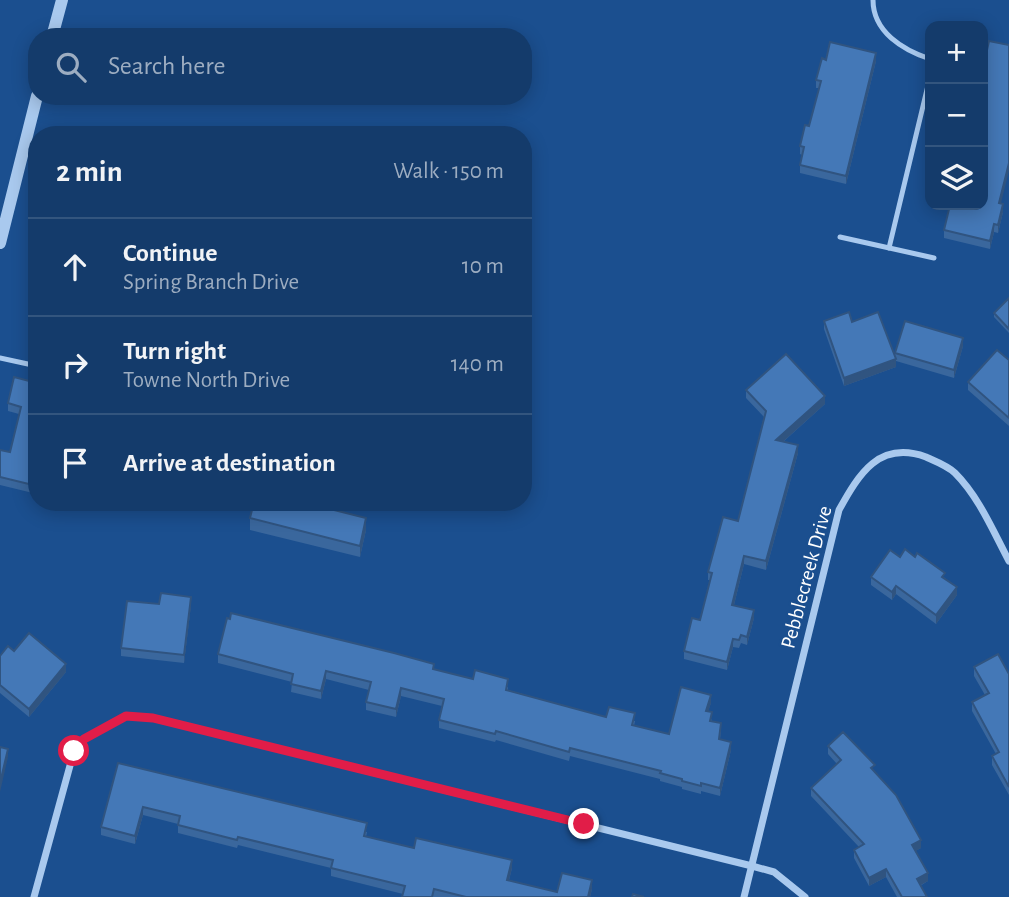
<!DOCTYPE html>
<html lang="en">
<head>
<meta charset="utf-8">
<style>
  body { margin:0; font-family:"Alegreya Sans",sans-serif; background:#214673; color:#f1f3f6 }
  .controls { position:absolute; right:21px; top:21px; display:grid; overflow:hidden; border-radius:14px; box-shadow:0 4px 18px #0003 }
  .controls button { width:63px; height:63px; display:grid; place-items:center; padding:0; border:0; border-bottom:2px solid #33557e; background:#143b6b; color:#f1f3f6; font:35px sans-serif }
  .stop { position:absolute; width:21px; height:21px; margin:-16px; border:5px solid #e11d48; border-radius:50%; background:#fff }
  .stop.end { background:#e11d48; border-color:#fff; box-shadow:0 2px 7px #0008 }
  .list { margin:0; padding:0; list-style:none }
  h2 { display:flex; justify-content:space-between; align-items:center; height:91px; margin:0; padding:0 28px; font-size:30px }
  h2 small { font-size:23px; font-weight:400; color:#9dadc1 }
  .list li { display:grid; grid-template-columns:46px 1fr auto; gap:21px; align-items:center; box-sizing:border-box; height:98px; padding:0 28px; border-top:2px solid #33557e }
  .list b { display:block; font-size:26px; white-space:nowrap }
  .list p { margin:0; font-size:23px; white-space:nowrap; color:#9dadc1 }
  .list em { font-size:23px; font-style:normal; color:#9dadc1 }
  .icon { flex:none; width:38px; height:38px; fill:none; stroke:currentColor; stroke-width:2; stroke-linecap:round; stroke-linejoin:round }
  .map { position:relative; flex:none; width:1009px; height:897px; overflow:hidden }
  .search { position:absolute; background:#143b6b; box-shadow:0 4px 18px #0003; left:28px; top:28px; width:504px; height:77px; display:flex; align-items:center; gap:18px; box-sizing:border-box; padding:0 24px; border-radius:28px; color:#9dadc1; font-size:26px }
  .panel { position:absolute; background:#143b6b; box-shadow:0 4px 18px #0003; left:28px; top:126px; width:504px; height:385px; border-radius:28px }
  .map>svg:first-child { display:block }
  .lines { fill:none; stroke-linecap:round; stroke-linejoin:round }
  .service { stroke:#a9c9ee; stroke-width:5 }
  .minor { stroke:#a9c9ee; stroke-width:7 }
  .tertiary { stroke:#a9c9ee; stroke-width:12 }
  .wall { fill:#3a679d }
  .shaded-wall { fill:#305480 }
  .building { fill:#4478b7; stroke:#305480; stroke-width:2 }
  .route { stroke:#e11d48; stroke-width:9 }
  .labels { text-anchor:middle; stroke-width:5; stroke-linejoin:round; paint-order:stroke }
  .street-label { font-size:21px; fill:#fff; stroke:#1b4f8f }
</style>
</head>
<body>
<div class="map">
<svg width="1009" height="897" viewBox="0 0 1009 897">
  <rect width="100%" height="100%" fill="#1b4f8f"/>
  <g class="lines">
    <!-- service -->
    <g class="service">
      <path d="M 873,0 C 873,32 903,50 930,59"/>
      <path d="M 840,237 L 934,258"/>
      <path d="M 889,248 L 930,77"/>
      <path d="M 0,358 L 37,366"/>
    </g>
    <!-- minor -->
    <g class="minor">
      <path d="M 34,897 L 74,751 L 84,739 L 126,716 L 153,718 L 752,866 L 774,872 L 805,897"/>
      <path d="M 744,897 L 839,510 C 859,474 879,440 926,457 C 935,461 948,466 955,473 C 979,497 993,531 1009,561"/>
    </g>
    <!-- tertiary -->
    <g class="tertiary">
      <path d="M 52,37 L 62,0"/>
      <path d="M 0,243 L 37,96"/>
    </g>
  </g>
  <!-- wall -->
  <g class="wall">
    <path d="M 826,60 L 876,61 L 846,184 L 800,173 L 800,165 L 802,155 L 800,154 L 800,146 L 809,126 L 819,88 L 816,88 L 816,80 Z"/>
    <path d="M 1001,203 L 1003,212 L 998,233 L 994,232 L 990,249 L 944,238 L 944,230 Z"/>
    <path d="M 1009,298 L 1009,333 L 994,317 L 994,313 Z"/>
    <path d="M 824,321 L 852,322 L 895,358 L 895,353 L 963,346 L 954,378 L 896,361 L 896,367 L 844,386 L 824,329 Z"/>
    <path d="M 1009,360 L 1009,426 L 968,390 L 968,382 Z"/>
    <path d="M 37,383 L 37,494 L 0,485 L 0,450 L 10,452 L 19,414 L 8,411 L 8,403 Z"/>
    <path d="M 746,390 L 825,404 L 783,442 L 798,453 L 766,570 L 744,564 L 734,605 L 754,618 L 747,645 L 741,643 L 739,648 L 733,647 L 727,670 L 684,659 L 684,651 L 700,620 L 710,580 L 708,580 L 708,572 L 738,521 L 764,417 L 746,398 Z"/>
    <path d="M 250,518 L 366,530 L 360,557 L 250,530 Z"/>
    <path d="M 900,557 L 945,578 L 957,595 L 936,624 L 896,594 L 892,600 L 871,585 L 871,577 Z"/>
    <path d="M 159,604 L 191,605 L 184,663 L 121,656 L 121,648 Z"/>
    <path d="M 218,654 L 434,669 L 508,687 L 508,690 L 606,717 L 635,721 L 634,726 L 669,734 L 711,703 L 708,711 L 712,721 L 721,731 L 720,739 L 731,750 L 720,796 L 701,791 L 701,794 L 682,789 L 682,787 L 660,781 L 660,779 L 570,756 L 569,761 L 496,740 L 495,742 L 439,728 L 439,720 L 442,706 L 401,696 L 396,717 L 366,710 L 366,702 L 369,690 L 326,679 L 321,699 L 291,692 L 292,682 L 218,663 Z"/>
    <path d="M 0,656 L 66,672 L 29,717 L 0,693 Z"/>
    <path d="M 974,667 L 1009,674 L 1009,795 L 992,765 L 992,756 L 996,754 L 972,711 L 972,702 L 985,695 L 974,676 Z"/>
    <path d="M 828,746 L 875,773 L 921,848 L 915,851 L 928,881 L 920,886 L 927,897 L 897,897 L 886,877 L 869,886 L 854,858 L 854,850 L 859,847 L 811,796 L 811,788 L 837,764 L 828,754 Z"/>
    <path d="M 118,763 L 367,832 L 366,837 L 414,848 L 512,868 L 509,880 L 557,892 L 592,889 L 590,897 L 402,897 L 403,894 L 331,876 L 331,868 L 238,845 L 237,848 L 178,833 L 178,824 L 143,815 L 135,844 L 101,835 L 101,827 Z"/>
  </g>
  <!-- shaded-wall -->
  <g class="shaded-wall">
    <path d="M 876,53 L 876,61 L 846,184 L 846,176 Z"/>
    <path d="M 1009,163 L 1009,171 L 999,211 L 999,203 Z"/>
    <path d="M 1003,204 L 1003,212 L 998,233 L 998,225 Z"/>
    <path d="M 994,224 L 994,232 L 990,249 L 990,241 Z"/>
    <path d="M 963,338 L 963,346 L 954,378 L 954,370 Z"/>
    <path d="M 896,359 L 896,367 L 844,386 L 844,378 Z"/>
    <path d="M 825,396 L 825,404 L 776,448 L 776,440 Z"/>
    <path d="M 798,445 L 798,453 L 766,570 L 766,561 Z"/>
    <path d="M 366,518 L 366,530 L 360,557 L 360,546 Z"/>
    <path d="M 744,556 L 744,564 L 732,613 L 732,605 Z"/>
    <path d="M 896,586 L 896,594 L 892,600 L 892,592 Z"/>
    <path d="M 957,587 L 957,595 L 936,624 L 936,615 Z"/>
    <path d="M 191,597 L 191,605 L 184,663 L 184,655 Z"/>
    <path d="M 754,610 L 754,618 L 747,645 L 747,637 Z"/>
    <path d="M 733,639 L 733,647 L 727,670 L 727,662 Z"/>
    <path d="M 66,664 L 66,672 L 29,717 L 29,709 Z"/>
    <path d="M 326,671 L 326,679 L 321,699 L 321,691 Z"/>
    <path d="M 401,688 L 401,696 L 396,717 L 396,709 Z"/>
    <path d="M 711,695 L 711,703 L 706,719 L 706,711 Z"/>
    <path d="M 731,742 L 731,750 L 720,796 L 720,788 Z"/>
    <path d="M 8,749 L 8,757 L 0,792 L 0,783 Z"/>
    <path d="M 143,807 L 143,815 L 135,844 L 135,836 Z"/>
    <path d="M 921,840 L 921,848 L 912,853 L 912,845 Z"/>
    <path d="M 512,860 L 512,868 L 507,888 L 507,880 Z"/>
    <path d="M 886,869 L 886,877 L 869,886 L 869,878 Z"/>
    <path d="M 928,873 L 928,881 L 917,887 L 917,879 Z"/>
    <path d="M 592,880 L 592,889 L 590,897 L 588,897 Z"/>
  </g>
  <!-- building -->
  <g class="building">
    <path d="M 989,41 L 1009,45 L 1009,163 L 999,203 L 1003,204 L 998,225 L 994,224 L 990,241 L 944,230 L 950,205 L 983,205 L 983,68 Z"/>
    <path d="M 830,42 L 876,53 L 846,176 L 800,165 L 804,147 L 800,146 L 805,125 L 809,126 L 821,81 L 816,80 L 822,58 L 826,60 Z"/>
    <path d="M 1009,298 L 1009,329 L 994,313 Z"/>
    <path d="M 849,312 L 852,322 L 878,312 L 896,359 L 844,378 L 824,321 Z"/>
    <path d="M 905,321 L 963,338 L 954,370 L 895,353 Z"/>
    <path d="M 997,350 L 1009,360 L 1009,418 L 968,382 Z"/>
    <path d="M 786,354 L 825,396 L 776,440 L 798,445 L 766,561 L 744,556 L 732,605 L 754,610 L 747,637 L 741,635 L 739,640 L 733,639 L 727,662 L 684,651 L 692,618 L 700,620 L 712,573 L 708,572 L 723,517 L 738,521 L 766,411 L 746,390 Z"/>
    <path d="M 14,377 L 37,383 L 37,486 L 0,477 L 0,450 L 10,452 L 21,407 L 8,403 Z"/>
    <path d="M 254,502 L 302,502 L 366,518 L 360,546 L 250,518 Z"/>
    <path d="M 905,549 L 915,557 L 917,553 L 945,573 L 942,577 L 957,587 L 936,615 L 896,586 L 892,592 L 871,577 L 890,550 L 900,557 Z"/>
    <path d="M 161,593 L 191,597 L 184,655 L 121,648 L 127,601 L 159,604 Z"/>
    <path d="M 231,613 L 394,653 L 434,664 L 433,669 L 473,679 L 475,670 L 508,679 L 506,690 L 606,717 L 609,707 L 635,713 L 632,725 L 669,734 L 681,687 L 711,695 L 706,711 L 712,712 L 710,721 L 721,723 L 719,739 L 731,742 L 720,788 L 701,783 L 701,786 L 682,781 L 682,779 L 660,773 L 661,771 L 570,748 L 569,752 L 496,731 L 495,734 L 439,720 L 444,699 L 401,688 L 396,709 L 366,702 L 371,682 L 326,671 L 321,691 L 291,684 L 293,674 L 218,654 L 227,618 L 230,619 Z"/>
    <path d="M 29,633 L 66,664 L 29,709 L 0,685 L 0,656 L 8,646 L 14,651 Z"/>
    <path d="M 998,654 L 1009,674 L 1009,787 L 992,756 L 999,752 L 972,702 L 989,693 L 974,667 Z"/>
    <path d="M 843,732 L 875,765 L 871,768 L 896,795 L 921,840 L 912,845 L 928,873 L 917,879 L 927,897 L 902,897 L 886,869 L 869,878 L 854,850 L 864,844 L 811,788 L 841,760 L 828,746 Z"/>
    <path d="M 0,747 L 8,749 L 0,783 Z"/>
    <path d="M 118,763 L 367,823 L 364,836 L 414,848 L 416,838 L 512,860 L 507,880 L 557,892 L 562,873 L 592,880 L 588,897 L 466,897 L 434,889 L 432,897 L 402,897 L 405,886 L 331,868 L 333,860 L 238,837 L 237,840 L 178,825 L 180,816 L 143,807 L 135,836 L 101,827 Z"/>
    <path d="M 633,894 L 644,897 L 632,897 Z"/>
  </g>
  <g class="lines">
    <!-- route -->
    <path class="route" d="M 74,751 L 84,739 L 126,716 L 153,718 L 584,824"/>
  </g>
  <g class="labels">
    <!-- street labels -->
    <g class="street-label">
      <text transform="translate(806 577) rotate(-75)" y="7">Pebblecreek Drive</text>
    </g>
  </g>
</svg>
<div class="controls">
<button>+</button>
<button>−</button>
<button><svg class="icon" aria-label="layers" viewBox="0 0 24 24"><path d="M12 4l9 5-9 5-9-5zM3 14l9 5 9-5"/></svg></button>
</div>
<div class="stop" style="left:74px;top:751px"></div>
<div class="stop end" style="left:584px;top:824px"></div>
<div class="search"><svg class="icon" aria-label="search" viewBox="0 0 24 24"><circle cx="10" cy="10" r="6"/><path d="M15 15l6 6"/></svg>Search here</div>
<section class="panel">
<h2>2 min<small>Walk · 150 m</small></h2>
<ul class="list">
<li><svg class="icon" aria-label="ahead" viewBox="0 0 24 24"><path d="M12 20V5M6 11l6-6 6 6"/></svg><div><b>Continue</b><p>Spring Branch Drive</p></div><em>10 m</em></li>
<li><svg class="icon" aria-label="right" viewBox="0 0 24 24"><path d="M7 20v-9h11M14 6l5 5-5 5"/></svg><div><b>Turn right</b><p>Towne North Drive</p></div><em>140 m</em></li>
<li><svg class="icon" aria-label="arrive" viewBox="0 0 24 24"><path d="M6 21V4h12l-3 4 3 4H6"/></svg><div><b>Arrive at destination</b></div></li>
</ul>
</section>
</div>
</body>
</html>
